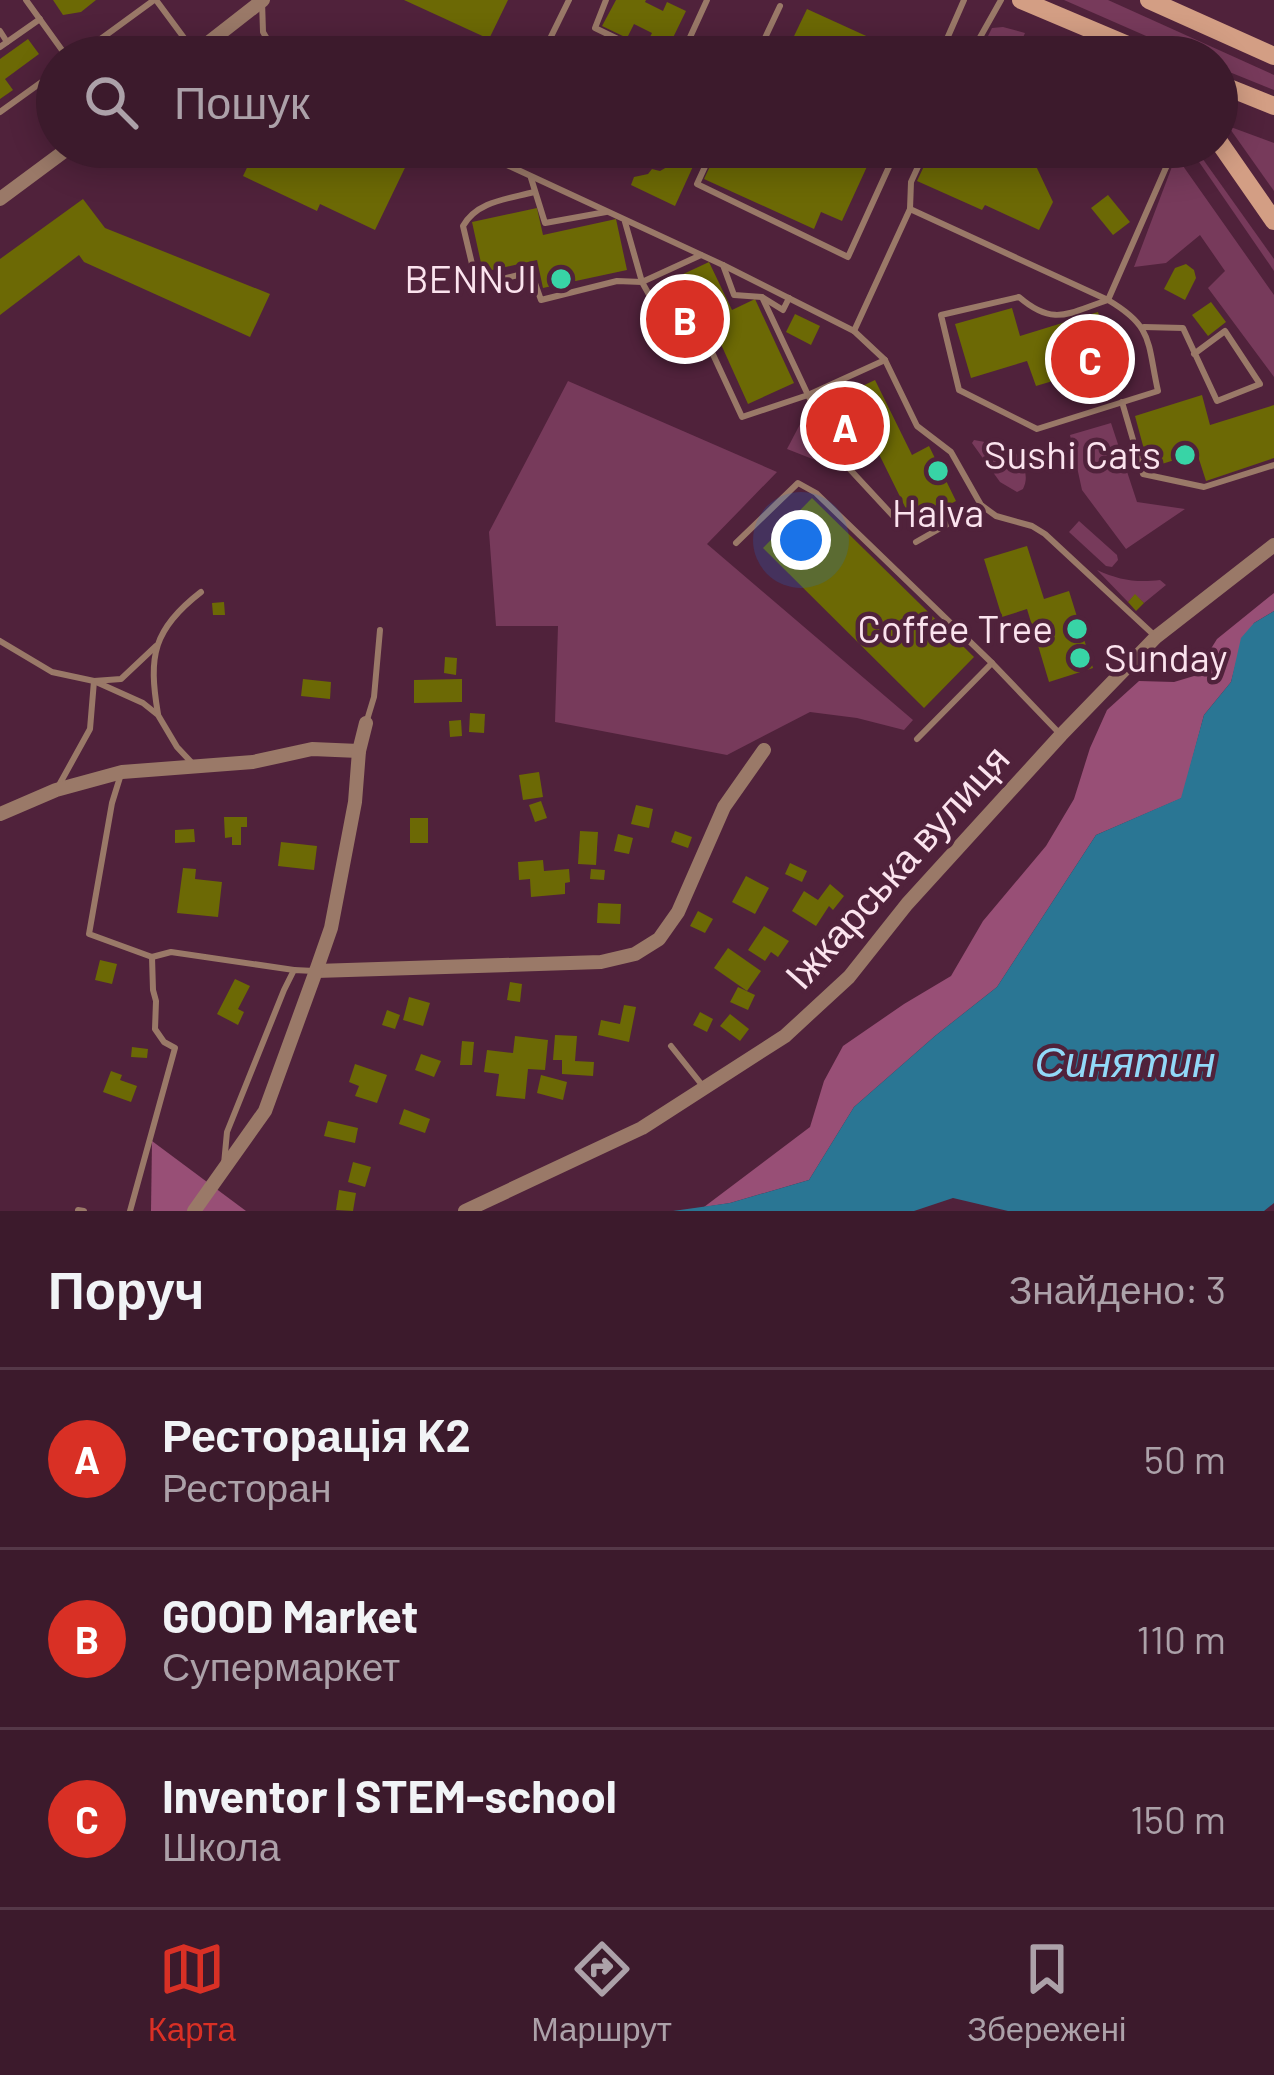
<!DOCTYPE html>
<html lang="uk">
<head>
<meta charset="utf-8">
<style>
  body { margin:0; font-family:Barlow,sans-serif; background:#432334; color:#f1f3f6 }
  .you { position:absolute; left:801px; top:540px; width:42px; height:42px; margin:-30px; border:9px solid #fff; border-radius:50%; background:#1a73e8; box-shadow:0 0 0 18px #1a73e833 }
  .badge { display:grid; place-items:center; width:78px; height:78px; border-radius:50%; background:#d93025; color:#fff; font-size:39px; font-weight:700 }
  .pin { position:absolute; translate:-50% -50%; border:6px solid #fff; box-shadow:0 3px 12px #0006 }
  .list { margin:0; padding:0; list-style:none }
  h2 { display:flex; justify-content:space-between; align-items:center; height:156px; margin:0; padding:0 48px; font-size:51px }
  h2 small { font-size:39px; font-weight:400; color:#aca1a9 }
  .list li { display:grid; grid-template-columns:78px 1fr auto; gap:36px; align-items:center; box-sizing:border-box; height:180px; padding:0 48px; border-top:3px solid #553848 }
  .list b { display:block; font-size:45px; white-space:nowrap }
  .list p { margin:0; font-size:39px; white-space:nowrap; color:#aca1a9 }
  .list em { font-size:39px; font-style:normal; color:#aca1a9 }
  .icon { flex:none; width:66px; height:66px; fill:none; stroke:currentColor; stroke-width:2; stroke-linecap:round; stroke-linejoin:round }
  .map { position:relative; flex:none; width:1274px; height:1211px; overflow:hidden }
  .search { position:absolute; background:#3c1a2c; box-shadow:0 6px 30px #0003; left:36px; right:36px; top:36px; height:132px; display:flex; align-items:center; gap:30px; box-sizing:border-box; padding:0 42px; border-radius:66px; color:#aca1a9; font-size:45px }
  .sheet { height:696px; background:#3c1a2c }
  nav { display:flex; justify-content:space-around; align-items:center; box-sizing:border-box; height:168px; border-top:3px solid #553848; background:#3c1a2c; font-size:33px; color:#aca1a9 }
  nav a { display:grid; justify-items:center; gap:6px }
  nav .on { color:#d93025 }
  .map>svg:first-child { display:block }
  .green { fill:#773a5b }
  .forest { fill:#984f76 }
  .water { fill:#2a7694 }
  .building { fill:#6c6905 }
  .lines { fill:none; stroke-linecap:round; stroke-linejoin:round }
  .service { stroke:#9a7968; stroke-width:6 }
  .minor { stroke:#9a7968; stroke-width:14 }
  .secondary { stroke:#d39e84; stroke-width:18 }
  .poi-dot { fill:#38d4a6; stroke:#50223b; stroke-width:4.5 }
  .labels { text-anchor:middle; stroke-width:9; stroke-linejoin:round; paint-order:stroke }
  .poi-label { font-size:39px; fill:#fbe3ee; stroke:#50223b; text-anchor:end }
  .street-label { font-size:39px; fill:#fbe3ee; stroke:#50223b }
  .water-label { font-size:42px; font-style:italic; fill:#92d9f8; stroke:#50223b }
</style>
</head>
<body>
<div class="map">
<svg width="1274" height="1211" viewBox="0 0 1274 1211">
  <rect width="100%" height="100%" fill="#50223b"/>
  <!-- green -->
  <g class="green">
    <path d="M 1064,0 L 1108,0 L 1274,75 L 1274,90 L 1217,67 L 1217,57 L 1194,57 Z"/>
    <path d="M 1003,27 L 1025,33 L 1016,54 L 986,40 L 992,28 Z"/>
    <path d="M 1228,126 L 1274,143 L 1274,191 Z"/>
    <path d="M 1200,155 L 1274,259 L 1274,271 L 1197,159 Z"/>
    <path d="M 1176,156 L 1274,295 L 1274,377 L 1208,288 L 1225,271 L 1200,235 L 1166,263 L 1134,267 Z"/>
    <path d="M 568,381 L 777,472 L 707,544 L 913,720 L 904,730 L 857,718 L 810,712 L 727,755 L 555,722 L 558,626 L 496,626 L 489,532 Z"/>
    <path d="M 807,411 L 833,467 L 787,449 Z"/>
    <path d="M 1111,423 L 1137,502 L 1185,509 L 1126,549 L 1082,490 L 1070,435 Z"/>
    <path d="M 974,440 L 1012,447 C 1020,460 1031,473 1023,489 L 1017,492 L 1000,482 L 972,443 Z"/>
    <path d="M 1079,521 L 1117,555 L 1118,560 L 1112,567 L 1106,566 L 1069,532 Z"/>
    <path d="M 1097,570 C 1119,580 1136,583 1160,580 L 1166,585 L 1144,603 L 1135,595 L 1128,602 Z"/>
  </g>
  <!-- forest -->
  <g class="forest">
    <path d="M 1274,593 L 1274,611 L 1254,623 L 1236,663 L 1231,682 L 1204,715 L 1182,798 L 1096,835 L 997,987 L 935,1036 L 854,1107 L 809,1180 L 730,1203 L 704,1207 L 810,1127 L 824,1081 L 843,1046 L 904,1004 L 951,976 L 983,921 L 1046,846 L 1074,799 L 1090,748 L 1107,710 L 1139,681 L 1174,682 L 1194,676 L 1217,639 Z"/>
    <path d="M 152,1141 L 246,1211 L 151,1211 Z"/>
  </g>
  <!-- water -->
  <path class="water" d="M 1274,611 L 1274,1203 L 1264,1211 L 1008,1211 L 953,1198 L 914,1211 L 673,1211 L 730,1203 L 809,1180 L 854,1107 L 935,1036 L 997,987 L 1096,835 L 1181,798 L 1204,715 L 1231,682 L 1241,638 L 1254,623 Z"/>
  <!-- building -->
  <g class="building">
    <path d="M 53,0 L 96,0 L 81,12 L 63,15 Z"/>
    <path d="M 404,0 L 508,0 L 489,39 Z"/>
    <path d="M 616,0 L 646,0 L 645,2 L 663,11 L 667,2 L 686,11 L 667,50 L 648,41 L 652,33 L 634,24 L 627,38 L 602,26 Z"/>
    <path d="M 807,9 L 897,50 L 893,57 L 784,57 Z"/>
    <path d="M 28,39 L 39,54 L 5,79 L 13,90 L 0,99 L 0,59 Z"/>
    <path d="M 257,147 L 415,147 L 375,230 L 320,204 L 317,211 L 243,176 Z"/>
    <path d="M 605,147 L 638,147 L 631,160 Z"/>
    <path d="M 676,147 L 690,147 L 700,151 L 675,206 L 631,185 L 634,177 L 648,174 L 652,169 L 660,171 L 667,167 Z"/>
    <path d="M 719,147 L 876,147 L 842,221 L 821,212 L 814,229 L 704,179 Z"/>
    <path d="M 933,147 L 1027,147 L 1053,202 L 1039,230 L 985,205 L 982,210 L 917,181 Z"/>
    <path d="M 1108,195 L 1130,222 L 1113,235 L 1091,208 Z"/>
    <path d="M 83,199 L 105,228 L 270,294 L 250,337 L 84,262 L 79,255 L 0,315 L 0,259 Z"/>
    <path d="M 537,208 L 543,235 L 616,219 L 627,270 L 543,288 L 537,260 L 483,272 L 472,222 Z"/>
    <path d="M 709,262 L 732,310 L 755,299 L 794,383 L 748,404 L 710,320 L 686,331 L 664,283 Z"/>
    <path d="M 1186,264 L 1194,270 L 1196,278 L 1185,300 L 1164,289 L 1175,268 Z"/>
    <path d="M 1211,302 L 1226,322 L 1208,336 L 1192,315 Z"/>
    <path d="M 1012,308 L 1020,336 L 1098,312 L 1113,363 L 1036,386 L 1027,361 L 971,378 L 955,324 Z"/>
    <path d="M 795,314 L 820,326 L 811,345 L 786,332 Z"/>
    <path d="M 875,380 L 912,455 L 929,446 L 956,501 L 913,523 L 876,448 L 856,458 L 829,402 Z"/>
    <path d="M 1202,395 L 1210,425 L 1274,405 L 1274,458 L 1206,481 L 1197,453 L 1149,468 L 1135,416 Z"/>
    <path d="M 812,498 L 974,657 L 924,708 L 763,548 Z"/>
    <path d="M 1027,546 L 1044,599 L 1069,591 L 1093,668 L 1049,682 L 1027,609 L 1002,617 L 984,559 Z"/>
    <path d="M 1135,594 L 1144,603 L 1136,611 L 1128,602 Z"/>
    <path d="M 224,602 L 225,615 L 213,615 L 212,603 Z"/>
    <path d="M 445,657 L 457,658 L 456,675 L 444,673 Z"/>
    <path d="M 303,679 L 331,682 L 330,699 L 301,696 Z"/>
    <path d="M 462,679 L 462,702 L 414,703 L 414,680 Z"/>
    <path d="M 470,713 L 485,714 L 484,733 L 469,732 Z"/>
    <path d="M 461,720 L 462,736 L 450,737 L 449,721 Z"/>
    <path d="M 539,772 L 543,797 L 523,800 L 519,775 Z"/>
    <path d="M 541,801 L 547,818 L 535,822 L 529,805 Z"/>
    <path d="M 636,805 L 653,809 L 649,828 L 631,824 Z"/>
    <path d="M 224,817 L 247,817 L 247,827 L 241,827 L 241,845 L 232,845 L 232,837 L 225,838 Z"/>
    <rect x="410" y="818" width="18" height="25"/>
    <path d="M 194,829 L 195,842 L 175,843 L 175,830 Z"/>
    <path d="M 580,831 L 598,832 L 596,865 L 578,864 Z"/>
    <path d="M 675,831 L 692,837 L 688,848 L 671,842 Z"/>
    <path d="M 618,834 L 633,838 L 629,854 L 614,851 Z"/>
    <path d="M 281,842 L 317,846 L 314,870 L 278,866 Z"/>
    <path d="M 543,860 L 544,871 L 569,869 L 570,882 L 565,883 L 565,894 L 531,897 L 530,879 L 519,880 L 518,862 Z"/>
    <path d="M 790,863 L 807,871 L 802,882 L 785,874 Z"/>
    <path d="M 183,868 L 196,869 L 195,879 L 222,882 L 218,917 L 177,913 Z"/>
    <path d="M 591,869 L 605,870 L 604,880 L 590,879 Z"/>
    <path d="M 746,876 L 769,888 L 755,914 L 732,902 Z"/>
    <path d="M 830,884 L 844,896 L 833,910 L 829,906 L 816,926 L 792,911 L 804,891 L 818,900 Z"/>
    <path d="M 598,903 L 621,904 L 620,924 L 597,923 Z"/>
    <path d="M 698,911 L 713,919 L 705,933 L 690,926 Z"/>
    <path d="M 764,926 L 789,941 L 778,957 L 771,952 L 765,961 L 748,950 Z"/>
    <path d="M 728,948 L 761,971 L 747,991 L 714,968 Z"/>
    <path d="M 100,960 L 117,964 L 112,984 L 95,980 Z"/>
    <path d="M 235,979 L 250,986 L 238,1009 L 244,1012 L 238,1025 L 217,1014 Z"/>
    <path d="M 510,982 L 522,984 L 520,1002 L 507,1000 Z"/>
    <path d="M 738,987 L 755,995 L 748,1010 L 730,1002 Z"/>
    <path d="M 409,997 L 430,1003 L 423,1026 L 403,1020 Z"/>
    <path d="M 624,1005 L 636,1007 L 629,1042 L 598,1035 L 601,1020 L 620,1024 Z"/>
    <path d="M 387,1010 L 400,1015 L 395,1029 L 382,1025 Z"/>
    <path d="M 700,1012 L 713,1019 L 707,1032 L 693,1025 Z"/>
    <path d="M 730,1014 L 749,1029 L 740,1041 L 720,1026 Z"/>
    <path d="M 555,1035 L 577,1036 L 575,1061 L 594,1062 L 593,1076 L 562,1074 L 562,1060 L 553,1060 Z"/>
    <path d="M 515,1036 L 548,1040 L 545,1070 L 528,1069 L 525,1099 L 496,1096 L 499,1074 L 484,1072 L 487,1050 L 513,1053 Z"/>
    <path d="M 462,1041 L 474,1042 L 472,1065 L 460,1065 Z"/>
    <path d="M 132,1047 L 148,1049 L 147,1058 L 131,1057 Z"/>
    <path d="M 421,1054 L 441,1061 L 434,1077 L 415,1070 Z"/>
    <path d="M 355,1064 L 387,1075 L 377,1103 L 355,1096 L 359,1086 L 349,1082 Z"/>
    <path d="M 111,1071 L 122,1075 L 120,1080 L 137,1086 L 131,1102 L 103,1092 Z"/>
    <path d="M 541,1075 L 567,1082 L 563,1100 L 537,1093 Z"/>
    <path d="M 404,1109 L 430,1119 L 425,1133 L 399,1124 Z"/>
    <path d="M 328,1121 L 358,1128 L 355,1143 L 324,1136 Z"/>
    <path d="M 353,1162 L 371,1167 L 365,1187 L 348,1182 Z"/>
    <path d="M 339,1190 L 356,1193 L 353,1211 L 336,1210 Z"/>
  </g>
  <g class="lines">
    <!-- service -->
    <g class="service">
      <path d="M 26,0 L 67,57"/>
      <path d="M 156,0 L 193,50"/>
      <path d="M 606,0 L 595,28 L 655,57"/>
      <path d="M 262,1 L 263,32 L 276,54"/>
      <path d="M 0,31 L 7,42"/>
      <path d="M 0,47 L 40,19"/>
      <path d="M 76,57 L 154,0"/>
      <path d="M 541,57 L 569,0"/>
      <path d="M 681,57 L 707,0"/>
      <path d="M 756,57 L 780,6"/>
      <path d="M 939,57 L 964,0"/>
      <path d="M 969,57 L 1001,0"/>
      <path d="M 0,112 L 57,71"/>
      <path d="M 497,147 L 492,158 L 723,265 L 854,331 L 910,209 L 1108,300 L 1175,147"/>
      <path d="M 714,147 L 697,184 L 848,257 L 898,147"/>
      <path d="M 531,178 L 545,223 L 606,212"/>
      <path d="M 534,192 C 508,199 477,201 463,226 L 477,285 L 531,272 L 541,300 L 617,281 L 642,282 L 677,345 L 710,348 L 742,417 L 808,395 L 762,297"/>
      <path d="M 910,209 L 911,182 L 927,147"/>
      <path d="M 625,222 L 642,282 L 701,255"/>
      <path d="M 723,265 L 734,295 L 762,297 L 783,310 L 789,298"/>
      <path d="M 1019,297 C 1054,327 1068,313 1108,300 C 1154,327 1147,342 1158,391 L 1037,429 L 959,390 L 941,315 Z"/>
      <path d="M 1144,327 L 1183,328 L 1217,401 L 1260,384 L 1225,331 L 1194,354"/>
      <path d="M 854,331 L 885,360 L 808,395 L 844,463 L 895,518"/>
      <path d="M 885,360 L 917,426 L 951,452 L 981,505 L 996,516 L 1032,526 L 1045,534 L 1155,636"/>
      <path d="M 1122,402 L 1143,474 L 1204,487 L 1274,465"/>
      <path d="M 916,542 L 981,505"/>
      <path d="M 736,543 L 798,483 L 816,493 L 992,663"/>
      <path d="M 0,641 L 52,672 L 94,681 L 143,703 L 158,715 L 177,747 L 193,764"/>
      <path d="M 158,714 C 148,656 153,629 201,592"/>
      <path d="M 367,720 L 374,697 L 380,630"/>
      <path d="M 917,739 L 992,663 L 1061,735"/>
      <path d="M 121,774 L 112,803 L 89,934 L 152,957 L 171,952 L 294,970"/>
      <path d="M 58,787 L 90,729 L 94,681 L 121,679 L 156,646"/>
      <path d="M 671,1046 L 702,1085"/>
      <path d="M 224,1164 L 227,1132 L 284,990 L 294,970 L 314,971"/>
      <path d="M 78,1210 L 84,1211"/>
      <path d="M 130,1211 L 175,1048 L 164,1042 L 155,1029 L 156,1001 L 153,990 L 152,957"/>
    </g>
    <!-- minor -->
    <g class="minor">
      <path d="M 190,57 L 263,0"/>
      <path d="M 0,199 L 70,147"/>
      <path d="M 0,814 L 56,790 L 122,772 L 253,762 L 312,749 L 359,751"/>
      <path d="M 316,971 L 601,962 L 635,954 L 659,939 L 678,912 L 724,807 L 764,750"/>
      <path d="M 194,1211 L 265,1111 L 316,971 L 331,928 L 355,802 L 359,751 L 366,723"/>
      <path d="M 465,1211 L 642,1128 L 785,1036 L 849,977 L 907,904 L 1061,735 L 1156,637 L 1274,545"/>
    </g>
    <!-- secondary -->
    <g class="secondary">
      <path d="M 1021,0 L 1156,57"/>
      <path d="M 1149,0 L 1274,56"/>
      <path d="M 1217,83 L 1274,106"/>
      <path d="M 1217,139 L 1274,221"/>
    </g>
  </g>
  <!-- markers -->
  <g class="poi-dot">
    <circle cx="561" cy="279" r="12"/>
    <circle cx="1185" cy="455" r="12"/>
    <circle cx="938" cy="471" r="12"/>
    <circle cx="1077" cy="629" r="12"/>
    <circle cx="1080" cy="658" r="12"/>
  </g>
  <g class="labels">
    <!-- poi labels -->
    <g class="poi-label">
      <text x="537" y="293">BENNJI</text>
      <text x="1161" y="469">Sushi Cats</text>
      <text x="938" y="527" text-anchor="middle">Halva</text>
      <text x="1053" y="643">Coffee Tree</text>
      <text x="1104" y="672" text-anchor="start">Sunday</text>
    </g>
    <!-- street labels -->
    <g class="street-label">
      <text transform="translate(897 867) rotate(-48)" y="14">Іжкарська вулиця</text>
    </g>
    <!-- water labels -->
    <g class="water-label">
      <text x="1125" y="1077">Синятин</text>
    </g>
  </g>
</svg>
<div class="you"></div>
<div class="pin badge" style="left:845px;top:426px">A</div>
<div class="pin badge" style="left:685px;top:319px">B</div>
<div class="pin badge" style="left:1090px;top:359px">C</div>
<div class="search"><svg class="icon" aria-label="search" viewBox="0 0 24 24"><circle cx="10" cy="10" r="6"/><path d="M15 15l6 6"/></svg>Пошук</div>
</div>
<section class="sheet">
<h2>Поруч<small>Знайдено: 3</small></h2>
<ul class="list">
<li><span class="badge">A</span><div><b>Ресторація K2</b><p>Ресторан</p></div><em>50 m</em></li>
<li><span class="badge">B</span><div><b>GOOD Market</b><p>Супермаркет</p></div><em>110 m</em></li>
<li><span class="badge">C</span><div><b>Inventor | STEM-school</b><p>Школа</p></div><em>150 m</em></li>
</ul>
</section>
<nav>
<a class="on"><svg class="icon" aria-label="map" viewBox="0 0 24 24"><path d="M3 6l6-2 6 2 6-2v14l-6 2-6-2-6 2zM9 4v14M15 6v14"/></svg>Карта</a>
<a><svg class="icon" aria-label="directions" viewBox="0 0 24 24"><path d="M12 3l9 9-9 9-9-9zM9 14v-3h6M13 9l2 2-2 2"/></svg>Маршрут</a>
<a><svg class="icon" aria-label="saved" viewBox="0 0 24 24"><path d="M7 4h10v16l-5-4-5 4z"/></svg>Збережені</a>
</nav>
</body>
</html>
